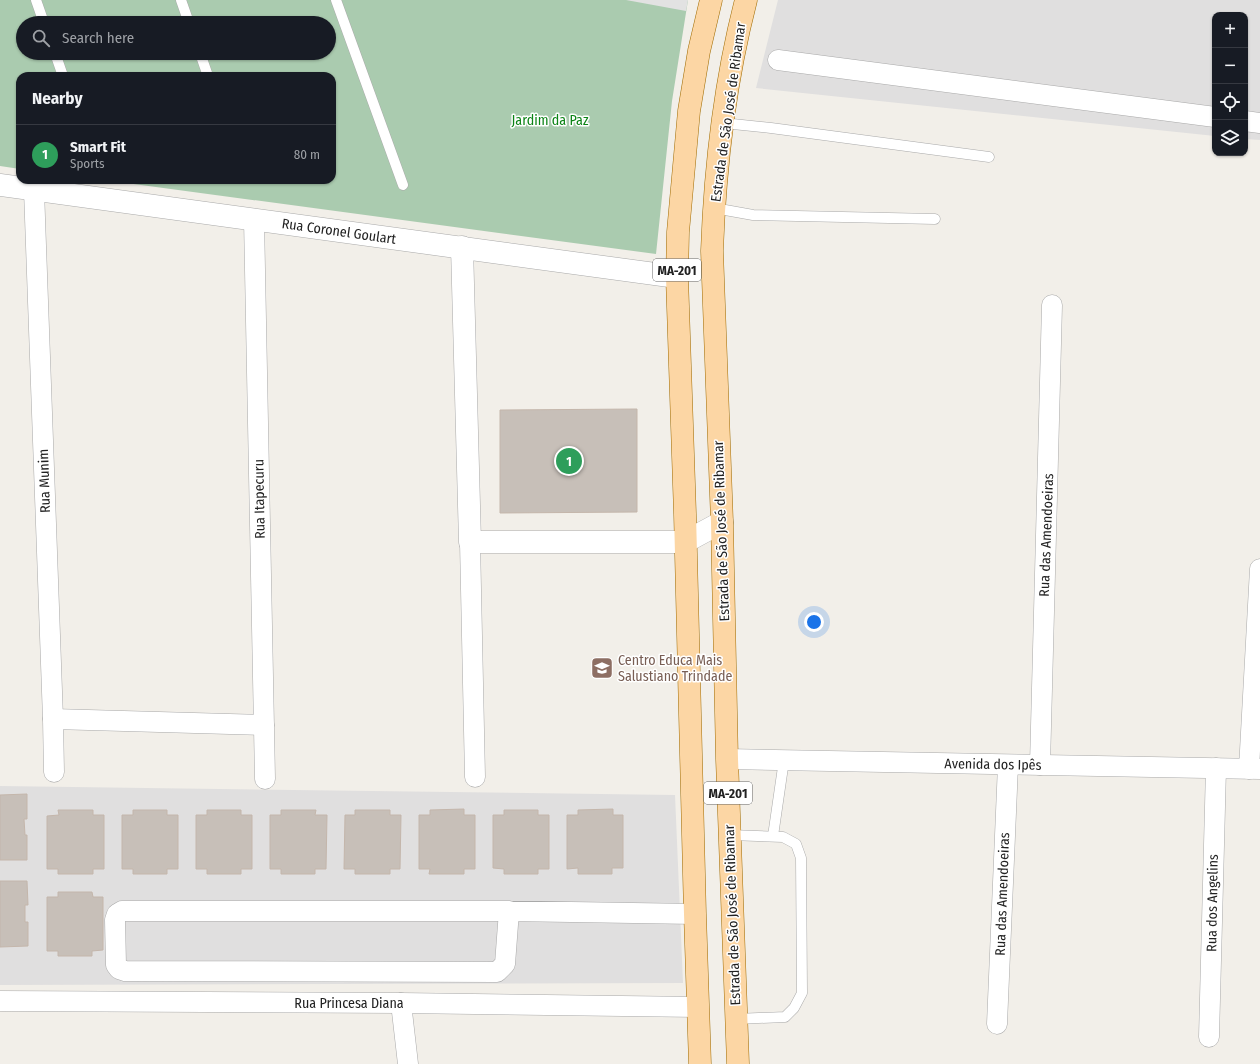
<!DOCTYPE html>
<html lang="en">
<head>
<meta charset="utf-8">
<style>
  body { margin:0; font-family:"Fira Sans Condensed",sans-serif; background:#20242c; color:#f1f3f6 }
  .controls { position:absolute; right:12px; top:12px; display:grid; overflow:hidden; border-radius:8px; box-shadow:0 1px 3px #0004 }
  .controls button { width:36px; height:36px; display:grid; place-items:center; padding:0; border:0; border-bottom:1px solid #363941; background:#171b24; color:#f1f3f6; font:20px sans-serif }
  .you { position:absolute; left:814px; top:622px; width:14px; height:14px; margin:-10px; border:3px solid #fff; border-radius:50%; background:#1a73e8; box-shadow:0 0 0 6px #1a73e833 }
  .badge { display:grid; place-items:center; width:26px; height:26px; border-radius:50%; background:#2563eb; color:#fff; font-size:13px; font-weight:700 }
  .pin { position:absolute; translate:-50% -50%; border:2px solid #fff; box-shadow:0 1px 4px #0006 }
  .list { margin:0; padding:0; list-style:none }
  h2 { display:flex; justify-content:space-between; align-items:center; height:52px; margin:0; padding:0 16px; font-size:17px }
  h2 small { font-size:13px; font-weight:400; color:#9ea1a6 }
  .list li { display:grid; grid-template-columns:26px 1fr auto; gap:12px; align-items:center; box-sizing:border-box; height:60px; padding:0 16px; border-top:1px solid #363941 }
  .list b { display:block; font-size:15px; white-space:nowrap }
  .list p { margin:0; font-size:13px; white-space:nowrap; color:#9ea1a6 }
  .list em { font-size:13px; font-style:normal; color:#9ea1a6 }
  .icon { flex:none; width:22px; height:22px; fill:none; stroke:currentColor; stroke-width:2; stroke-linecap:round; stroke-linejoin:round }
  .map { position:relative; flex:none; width:1260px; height:1064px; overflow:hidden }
  .search { position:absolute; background:#171b24; box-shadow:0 1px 3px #0004; left:16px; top:16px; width:320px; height:44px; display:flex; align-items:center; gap:10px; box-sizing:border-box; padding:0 14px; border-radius:22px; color:#9ea1a6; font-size:15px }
  .panel { position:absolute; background:#171b24; box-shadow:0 1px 3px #0004; left:16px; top:72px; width:320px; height:112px; border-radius:12px }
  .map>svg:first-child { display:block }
  .residential { fill:#e0dfdf }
  .cemetery { fill:#aacbaf; fill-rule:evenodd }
  .parking { fill:#e2e2e2 }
  .building { fill:#c7bfb8; stroke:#c4b6ab }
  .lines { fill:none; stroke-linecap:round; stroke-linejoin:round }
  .service-casing { stroke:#a9a9a9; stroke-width:11 }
  .minor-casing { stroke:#a9a9a9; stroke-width:21 }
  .tertiary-casing { stroke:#a9a9a9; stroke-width:23 }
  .primary-casing { stroke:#a06b00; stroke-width:23 }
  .service { stroke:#fff; stroke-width:10 }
  .minor { stroke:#fff; stroke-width:20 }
  .tertiary { stroke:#fff; stroke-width:22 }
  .primary { stroke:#fcd6a4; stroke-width:22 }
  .labels { text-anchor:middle; stroke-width:3; stroke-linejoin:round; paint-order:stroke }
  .shield { fill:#fff; stroke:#646464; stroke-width:1 }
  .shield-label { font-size:13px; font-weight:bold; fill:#222 }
  .street-label { font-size:14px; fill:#222; stroke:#fff }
  .park-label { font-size:14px; fill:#0c8416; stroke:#fff }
  .education-label { font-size:14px; fill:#785e54; stroke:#fff; text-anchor:start }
</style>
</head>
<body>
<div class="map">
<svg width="1260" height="1064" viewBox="0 0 1260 1064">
  <rect width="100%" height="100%" fill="#f2efe9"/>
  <!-- residential -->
  <g class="residential">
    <path d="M 778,0 L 1260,0 L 1260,140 L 1245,139 L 1245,15 L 1215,15 L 1215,136 L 756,88 Z"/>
    <path d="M 0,786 L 675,795 L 683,983 L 0,985 Z"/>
  </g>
  <!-- cemetery -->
  <path class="cemetery" d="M 0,0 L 688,0 L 672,101 L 656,254 L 104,180 L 332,180 L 332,76 L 20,76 L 20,169 L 0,166 ZM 23,23 L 329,23 L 329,53 L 23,53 Z"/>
  <!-- parking -->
  <path class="parking" d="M 626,0 L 688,0 L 686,11 Z"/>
  <!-- building -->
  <g class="building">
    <path d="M 637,409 L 637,512 L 500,513 L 500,410 Z"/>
    <path d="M 27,794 L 27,819 L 24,819 L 25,835 L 27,835 L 27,860 L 0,860 L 0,795 Z"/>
    <path d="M 464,809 L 464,815 L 475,815 L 475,869 L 464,869 L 464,874 L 429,874 L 430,869 L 419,869 L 419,815 L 430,815 L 430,810 Z"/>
    <path d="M 613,809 L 613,815 L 623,815 L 623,868 L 612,868 L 612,874 L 578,874 L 578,868 L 567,869 L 567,815 L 578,815 L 578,810 Z"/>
    <path d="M 58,810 L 93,810 L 93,815 L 104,815 L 104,869 L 93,869 L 93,874 L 58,874 L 58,869 L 47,869 L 47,816 L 59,815 Z"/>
    <path d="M 133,810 L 167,810 L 167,815 L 178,815 L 178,869 L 167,869 L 167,874 L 133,874 L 133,869 L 122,869 L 122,815 L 133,815 Z"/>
    <path d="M 207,810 L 241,810 L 241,815 L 252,815 L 252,869 L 241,869 L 241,874 L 207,874 L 207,869 L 196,869 L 196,815 L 207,815 Z"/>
    <path d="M 281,810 L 316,810 L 315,815 L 327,815 L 326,869 L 315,869 L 315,874 L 281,874 L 281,869 L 270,869 L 270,815 L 281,815 Z"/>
    <path d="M 355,810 L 390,810 L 390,815 L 401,815 L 400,869 L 390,869 L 390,874 L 355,874 L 355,869 L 344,869 L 345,815 L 355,815 Z"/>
    <path d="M 504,810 L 538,810 L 538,815 L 549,815 L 549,869 L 538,869 L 538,874 L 504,874 L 504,869 L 493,868 L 493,815 L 504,815 Z"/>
    <path d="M 0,881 L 27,881 L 28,905 L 25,905 L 25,922 L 28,922 L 28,946 L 0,947 Z"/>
    <path d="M 58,892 L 92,892 L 93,897 L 103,897 L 103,950 L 92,951 L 92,956 L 58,956 L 58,951 L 47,951 L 47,897 L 58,897 Z"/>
  </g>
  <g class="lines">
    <!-- service casing -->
    <g class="service-casing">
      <g id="service">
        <path d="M 36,0 L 44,23"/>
        <path d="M 181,0 L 189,23"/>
        <path d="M 336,0 L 403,185"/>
        <path d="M 55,53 L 63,76"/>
        <path d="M 200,53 L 208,76"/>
        <path d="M 723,123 L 771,128 L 989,157"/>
        <path d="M 714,208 L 753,215 L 935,219"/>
        <path d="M 730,835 L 783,837 L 796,844 L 801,858 L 802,993 L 794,1008 L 785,1017 L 736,1019"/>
        <path d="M 773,836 L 784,760"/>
      </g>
    </g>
    <!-- minor casing -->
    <g class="minor-casing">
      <g id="minor">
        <path d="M 778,60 L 1215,117"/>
        <path d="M 1245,121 L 1260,123"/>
        <path d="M 34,190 L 53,719 L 54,772"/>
        <path d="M 254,219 L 265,779"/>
        <path d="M 470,542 L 475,777"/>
        <path d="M 53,719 L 264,725"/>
        <path d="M 727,759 L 1260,769"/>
        <path d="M 1040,765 L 1052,305"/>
        <path d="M 1249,769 L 1260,569"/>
        <path d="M 509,911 L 505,964 L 497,972 L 125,971 L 119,969 L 116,965 L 115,920 L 117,914 L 122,911 L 509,911 L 695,914"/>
        <path d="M 0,1001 L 401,1003 L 698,1007"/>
        <path d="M 401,1003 L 408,1064"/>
        <path d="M 997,1024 L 1008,765"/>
        <path d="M 1209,1037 L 1216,768"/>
      </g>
    </g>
    <!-- tertiary casing -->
    <g class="tertiary-casing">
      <g id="tertiary">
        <path d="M 0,185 L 677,277"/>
        <path d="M 462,247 L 470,542 L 685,542 L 722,522"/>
      </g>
    </g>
    <!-- primary casing -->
    <g class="primary-casing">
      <g id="primary">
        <path d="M 700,1064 L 695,914 L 685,514 L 677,277 L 678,232 L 689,111 L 699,51 L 711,0"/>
        <path d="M 738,1064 L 727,759 L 722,522 L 712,251 C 715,167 725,81 746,0"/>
      </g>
    </g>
    <!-- service -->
    <use href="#service" class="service"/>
    <!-- minor -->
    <use href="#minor" class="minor"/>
    <!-- tertiary -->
    <use href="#tertiary" class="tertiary"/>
    <!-- primary -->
    <use href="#primary" class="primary"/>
  </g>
  <!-- icons -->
  <defs>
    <g id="school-square" transform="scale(1.15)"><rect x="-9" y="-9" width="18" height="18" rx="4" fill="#8d6e63" stroke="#fff"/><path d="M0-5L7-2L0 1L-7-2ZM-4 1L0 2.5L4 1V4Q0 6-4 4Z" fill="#fff"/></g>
  </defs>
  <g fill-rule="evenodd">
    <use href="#school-square" x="602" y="668"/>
  </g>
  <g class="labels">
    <!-- shield labels -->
    <g class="shield">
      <rect x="653" y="259" width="48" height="22" rx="3"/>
      <rect x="704" y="782" width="48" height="22" rx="3"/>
    </g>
    <g class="shield-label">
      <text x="677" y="275">MA-201</text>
      <text x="728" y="798">MA-201</text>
    </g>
    <!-- street labels -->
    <g class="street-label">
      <text transform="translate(728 112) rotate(-82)" y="5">Estrada de São José de Ribamar</text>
      <text transform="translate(339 231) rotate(8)" y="5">Rua Coronel Goulart</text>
      <text transform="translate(44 481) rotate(-92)" y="5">Rua Munim</text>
      <text transform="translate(259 499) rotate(-91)" y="5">Rua Itapecuru</text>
      <text transform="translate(721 531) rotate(-92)" y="5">Estrada de São José de Ribamar</text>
      <text transform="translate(1046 535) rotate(-88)" y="5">Rua das Amendoeiras</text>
      <text transform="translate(993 764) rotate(1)" y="5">Avenida dos Ipês</text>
      <text transform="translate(1002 894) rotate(-88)" y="5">Rua das Amendoeiras</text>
      <text transform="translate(1212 903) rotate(-89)" y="5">Rua dos Angelins</text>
      <text transform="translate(732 915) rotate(-92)" y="5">Estrada de São José de Ribamar</text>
      <text x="349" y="1008">Rua Princesa Diana</text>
    </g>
    <!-- park labels -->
    <g class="park-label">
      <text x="550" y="125">Jardim da Paz</text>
    </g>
    <!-- education labels -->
    <g class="education-label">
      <text x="618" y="665">Centro Educa Mais<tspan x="618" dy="16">Salustiano Trindade</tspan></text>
    </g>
  </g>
</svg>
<div class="controls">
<button>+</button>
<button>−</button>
<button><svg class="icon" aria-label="locate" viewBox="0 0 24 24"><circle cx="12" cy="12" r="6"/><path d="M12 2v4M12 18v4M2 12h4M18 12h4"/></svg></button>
<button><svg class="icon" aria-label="layers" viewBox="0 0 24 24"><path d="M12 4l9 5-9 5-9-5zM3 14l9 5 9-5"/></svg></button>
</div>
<div class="you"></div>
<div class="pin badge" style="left:569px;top:461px;background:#2e9e5b">1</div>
<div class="search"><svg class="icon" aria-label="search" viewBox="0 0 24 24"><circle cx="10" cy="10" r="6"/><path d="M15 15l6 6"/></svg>Search here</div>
<section class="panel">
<h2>Nearby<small></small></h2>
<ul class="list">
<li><span class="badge" style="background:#2e9e5b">1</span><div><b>Smart Fit</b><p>Sports</p></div><em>80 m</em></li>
</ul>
</section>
</div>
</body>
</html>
